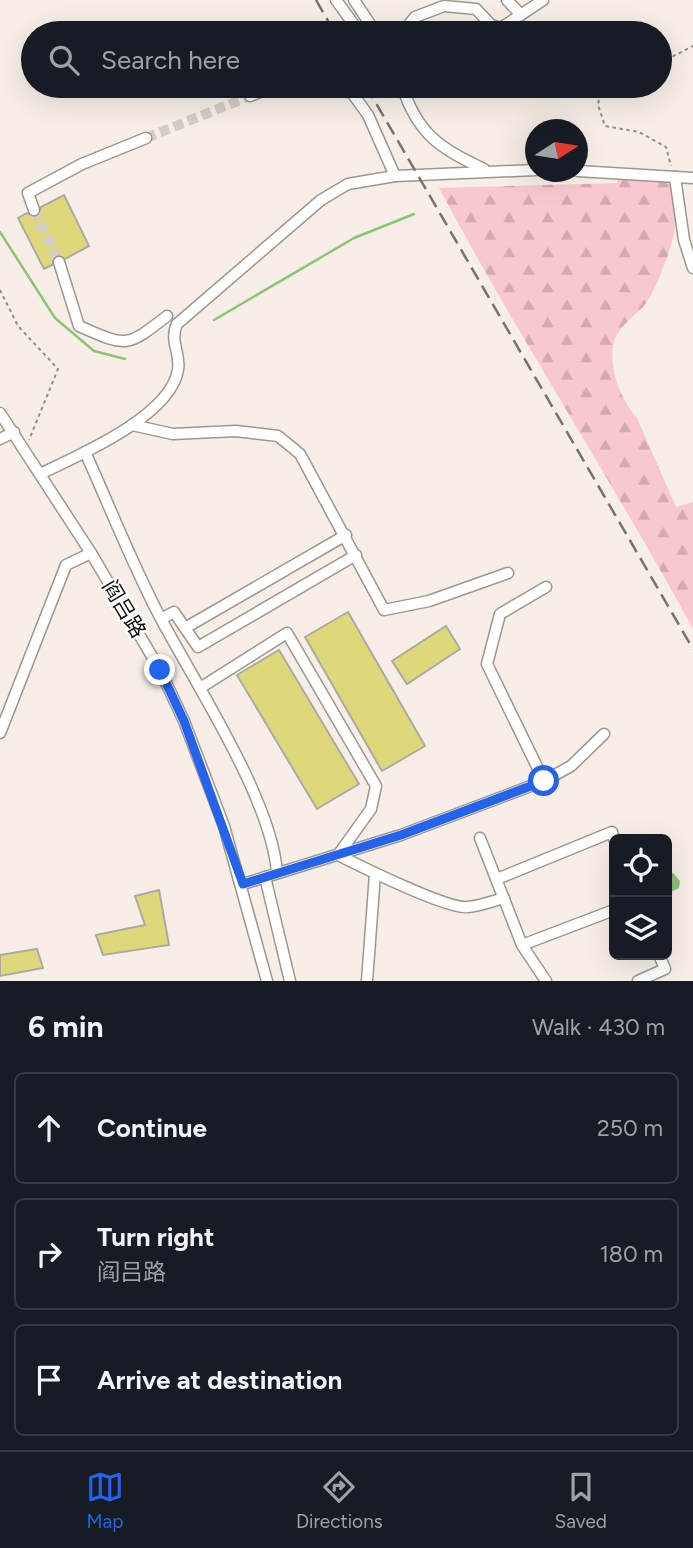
<!DOCTYPE html>
<html lang="en">
<head>
<meta charset="utf-8">
<style>
  body { margin:0; font-family:Figtree,"Noto Sans SC",sans-serif; background:#20242c; color:#f1f3f6 }
  .controls { position:absolute; right:21px; bottom:21px; display:grid; overflow:hidden; border-radius:10px; box-shadow:0 7px 28px #0002 }
  .controls button { width:63px; height:63px; display:grid; place-items:center; padding:0; border:0; border-bottom:2px solid #363941; background:#171b24; color:#f1f3f6; font:35px sans-serif }
  .compass { position:absolute; left:525px; top:119px; width:63px; height:63px; border-radius:50%; background:#171b24; box-shadow:0 7px 28px #0002; rotate:78deg }
  .stop { position:absolute; width:21px; height:21px; margin:-16px; border:5px solid #2563eb; border-radius:50%; background:#fff }
  .stop.end { background:#2563eb; border-color:#fff; box-shadow:0 2px 7px #0008 }
  .list { margin:0; padding:0; list-style:none }
  h2 { display:flex; justify-content:space-between; align-items:center; height:91px; margin:0; padding:0 28px; font-size:30px }
  h2 small { font-size:23px; font-weight:400; color:#9ea1a6 }
  .list li { display:grid; grid-template-columns:46px 1fr auto; gap:21px; align-items:center; box-sizing:border-box; height:112px; margin:0 14px 14px; padding:0 14px; border:2px solid #363941; border-radius:10px }
  .list b { display:block; font-size:26px; white-space:nowrap }
  .list p { margin:0; font-size:23px; white-space:nowrap; color:#9ea1a6 }
  .list em { font-size:23px; font-style:normal; color:#9ea1a6 }
  .icon { flex:none; width:38px; height:38px; fill:none; stroke:currentColor; stroke-width:2; stroke-linecap:round; stroke-linejoin:round }
  .map { position:relative; flex:none; width:693px; height:981px; overflow:hidden }
  .search { position:absolute; background:#171b24; box-shadow:0 7px 28px #0002; left:21px; right:21px; top:21px; height:77px; display:flex; align-items:center; gap:18px; box-sizing:border-box; padding:0 24px; border-radius:38px; color:#9ea1a6; font-size:26px }
  .sheet { height:469px; background:#171b24 }
  nav { display:flex; justify-content:space-around; align-items:center; box-sizing:border-box; height:98px; border-top:2px solid #363941; background:#171b24; font-size:19px; color:#9ea1a6 }
  nav a { display:grid; justify-items:center; gap:4px }
  nav .on { color:#2563eb }
  .map>svg:first-child { display:block }
  .forest { fill:url(#forest-firs) }
  .water { fill:#8ec379 }
  .lines { fill:none; stroke-linecap:round; stroke-linejoin:round }
  .stream { stroke:#8ec379; stroke-width:2.5 }
  .building { fill:#dfd87b; stroke:#acaba1; stroke-width:2 }
  .minor-tunnel { stroke:#d4cdc6; stroke-width:10; stroke-dasharray:10 5; stroke-linecap:butt }
  .minor-casing { stroke:#9d978f; stroke-width:13 }
  .path { stroke:#948e89; stroke-width:2; stroke-dasharray:3.5 3.5; stroke-linecap:butt }
  .minor { stroke:#fff; stroke-width:10 }
  .rail { stroke:#77726d; stroke-width:2.5; stroke-dasharray:14 7; stroke-linecap:butt }
  .route { stroke:#2563eb; stroke-width:9 }
  .labels { text-anchor:middle; stroke-width:5; stroke-linejoin:round; paint-order:stroke }
  .street-label { font-size:21px; fill:#0f0d0a; stroke:#fefefe }
</style>
</head>
<body>
<div class="map">
<svg width="693" height="981" viewBox="0 0 693 981">
  <defs>
    <pattern id="forest-firs" width="22" height="20" patternUnits="userSpaceOnUse" patternTransform="scale(1.75)"><rect width="22" height="20" fill="#f9c7d0"/><path d="M5 1l3.5 6h-7zM16 11l3.5 6h-7z" fill="#d4aab1"/></pattern>
  </defs>
  <rect width="100%" height="100%" fill="#f7efe7"/>
  <!-- forest -->
  <path class="forest" d="M 621,172 L 681,174 C 678,202 677,231 667,258 C 661,273 653,295 643,307 C 634,316 620,326 615,339 C 606,363 621,400 637,418 L 676,507 L 693,502 L 693,629 C 612,480 519,338 439,188 L 617,183 Z"/>
  <!-- water -->
  <path class="water" d="M 667,872 L 673,873 L 680,881 L 679,888 L 667,894 Z"/>
  <g class="lines">
    <!-- stream -->
    <g class="stream">
      <path d="M 0,232 L 55,318 L 94,351 L 125,359"/>
      <path d="M 214,320 L 354,238 L 414,214"/>
    </g>
  </g>
  <!-- building -->
  <g class="building">
    <path d="M 64,195 L 89,246 L 65,259 L 56,255 L 52,265 L 44,269 L 18,218 L 27,213 L 37,217 L 41,207 Z"/>
    <path d="M 348,612 L 425,746 L 382,771 L 305,637 Z"/>
    <path d="M 446,626 L 460,649 L 407,684 L 392,661 Z"/>
    <path d="M 279,650 L 359,784 L 317,809 L 237,675 Z"/>
    <path d="M 159,890 L 169,945 L 103,955 L 96,935 L 145,925 L 135,896 Z"/>
    <path d="M 37,949 L 43,968 L 0,976 L 0,955 Z"/>
  </g>
  <g class="lines">
    <!-- minor-tunnel -->
    <g class="minor-tunnel">
      <path d="M 146,138 L 250,96"/>
      <path d="M 34,210 L 59,262"/>
    </g>
    <!-- minor casing -->
    <g class="minor-casing">
      <g id="minor">
        <path d="M 336,0 L 360,33"/>
        <path d="M 354,0 L 376,33"/>
        <path d="M 507,0 L 521,15"/>
        <path d="M 402,33 L 415,17 L 444,6 L 476,9 L 491,25 L 501,28 L 543,0"/>
        <path d="M 347,86 L 368,115 L 395,176"/>
        <path d="M 402,86 C 418,135 440,148 484,169"/>
        <path d="M 250,96 L 276,86"/>
        <path d="M 578,171 L 693,178"/>
        <path d="M 675,177 L 684,240 L 693,268"/>
        <path d="M 34,210 L 28,193 L 82,164 L 146,138"/>
        <path d="M 59,262 L 79,326 C 127,347 126,348 167,316"/>
        <path d="M 0,413 L 91,553 L 160,670 L 184,721 L 224,826 L 267,981"/>
        <path d="M 132,425 L 173,434 L 236,431 L 278,436 L 300,454 L 384,610 L 429,601 L 508,573"/>
        <path d="M 0,439 L 14,432"/>
        <path d="M 85,452 C 110,507 132,564 160,617 C 196,685 272,800 277,873"/>
        <path d="M 40,474 C 77,456 170,417 178,370 C 181,353 169,341 177,324 L 321,200 L 348,184 L 395,176 L 536,170"/>
        <path d="M 161,619 L 174,612 L 198,647 L 356,555"/>
        <path d="M 185,628 L 346,535"/>
        <path d="M 200,688 L 287,633 L 376,786 L 371,809 L 338,855 C 360,866 449,910 468,907 C 480,906 493,901 504,898"/>
        <path d="M 0,733 L 66,565 L 91,553"/>
        <path d="M 544,781 L 487,664 L 500,614 L 546,587"/>
        <path d="M 480,838 L 522,945 L 546,981"/>
        <path d="M 265,877 L 290,981"/>
        <path d="M 497,879 L 612,832 L 614,839"/>
        <path d="M 243,884 L 401,835 L 544,781 L 571,766 L 604,734"/>
        <path d="M 522,945 L 614,910"/>
        <path d="M 367,981 L 375,874"/>
        <path d="M 638,981 L 665,969 L 659,955"/>
      </g>
    </g>
    <!-- path -->
    <g class="path">
      <path d="M 660,63 L 693,46"/>
      <path d="M 601,86 L 598,105 L 605,126 L 639,132 L 666,147 L 671,166"/>
      <path d="M 0,290 L 18,326 L 58,369 L 29,440"/>
    </g>
    <!-- minor -->
    <use href="#minor" class="minor"/>
    <!-- rail -->
    <g class="rail">
      <path d="M 316,0 L 335,33"/>
      <path d="M 366,86 L 693,649"/>
    </g>
  </g>
  <g class="lines">
    <!-- route -->
    <path class="route" d="M 160,670 L 184,721 L 243,884 L 401,835 L 544,781"/>
  </g>
  <g class="labels">
    <!-- street labels -->
    <g class="street-label">
      <text transform="translate(124 609) rotate(59)" y="7">阎吕路</text>
    </g>
  </g>
</svg>
<div class="controls">
<button><svg class="icon" aria-label="locate" viewBox="0 0 24 24"><circle cx="12" cy="12" r="6"/><path d="M12 2v4M12 18v4M2 12h4M18 12h4"/></svg></button>
<button><svg class="icon" aria-label="layers" viewBox="0 0 24 24"><path d="M12 4l9 5-9 5-9-5zM3 14l9 5 9-5"/></svg></button>
</div>
<svg class="compass" viewBox="-18 -18 36 36"><path d="M0-13l5 13h-10z" fill="#e53935"/><path d="M0 13l5-13h-10z" fill="#9ea1a6"/></svg>
<div class="stop" style="left:544px;top:781px"></div>
<div class="stop end" style="left:160px;top:670px"></div>
<div class="search"><svg class="icon" aria-label="search" viewBox="0 0 24 24"><circle cx="10" cy="10" r="6"/><path d="M15 15l6 6"/></svg>Search here</div>
</div>
<section class="sheet">
<h2>6 min<small>Walk · 430 m</small></h2>
<ul class="list">
<li><svg class="icon" aria-label="ahead" viewBox="0 0 24 24"><path d="M12 20V5M6 11l6-6 6 6"/></svg><div><b>Continue</b></div><em>250 m</em></li>
<li><svg class="icon" aria-label="right" viewBox="0 0 24 24"><path d="M7 20v-9h11M14 6l5 5-5 5"/></svg><div><b>Turn right</b><p>阎吕路</p></div><em>180 m</em></li>
<li><svg class="icon" aria-label="arrive" viewBox="0 0 24 24"><path d="M6 21V4h12l-3 4 3 4H6"/></svg><div><b>Arrive at destination</b></div></li>
</ul>
</section>
<nav>
<a class="on"><svg class="icon" aria-label="map" viewBox="0 0 24 24"><path d="M3 6l6-2 6 2 6-2v14l-6 2-6-2-6 2zM9 4v14M15 6v14"/></svg>Map</a>
<a><svg class="icon" aria-label="directions" viewBox="0 0 24 24"><path d="M12 3l9 9-9 9-9-9zM9 14v-3h6M13 9l2 2-2 2"/></svg>Directions</a>
<a><svg class="icon" aria-label="saved" viewBox="0 0 24 24"><path d="M7 4h10v16l-5-4-5 4z"/></svg>Saved</a>
</nav>
</body>
</html>
